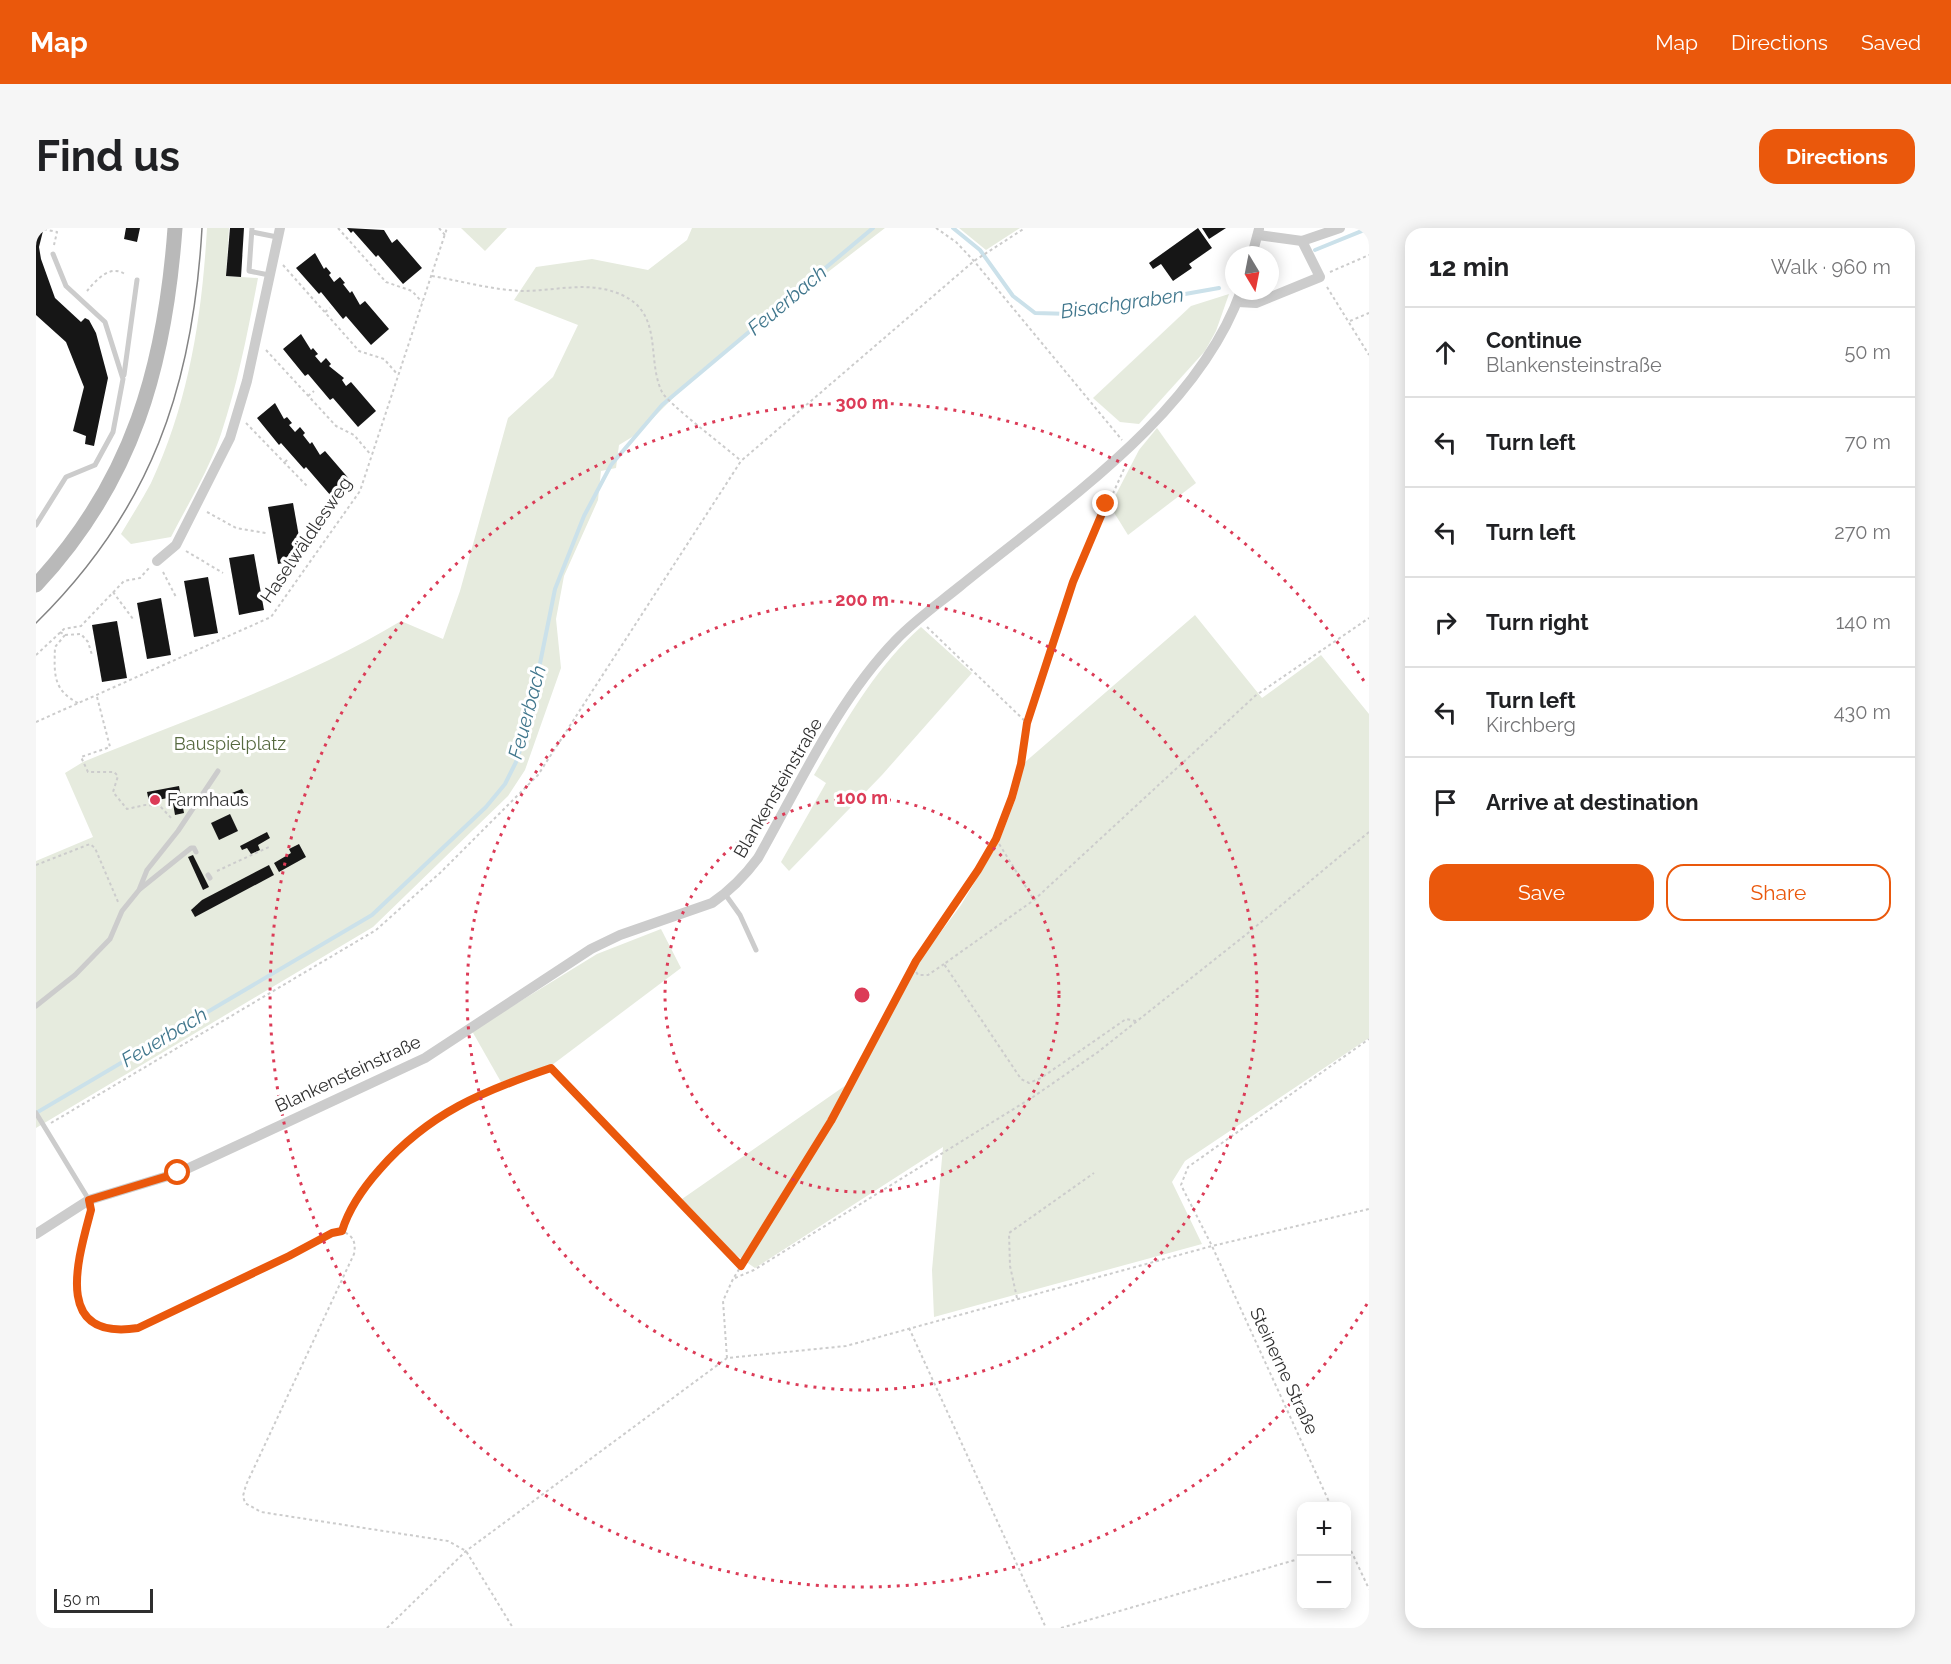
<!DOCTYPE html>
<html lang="en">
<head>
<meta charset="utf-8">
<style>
  body { margin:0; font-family:Raleway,sans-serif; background:#f6f6f6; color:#202124 }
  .controls { position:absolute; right:18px; bottom:18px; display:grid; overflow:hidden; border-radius:12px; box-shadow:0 3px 15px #0003 }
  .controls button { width:54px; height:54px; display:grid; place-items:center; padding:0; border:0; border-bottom:2px solid #e0e0e0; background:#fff; color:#202124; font:30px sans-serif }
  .compass { position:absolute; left:1189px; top:18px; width:54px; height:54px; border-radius:50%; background:#fff; box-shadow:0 3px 15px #0003; rotate:170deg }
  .scale { position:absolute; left:18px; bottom:15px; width:99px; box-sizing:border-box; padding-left:6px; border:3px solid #2f2f2f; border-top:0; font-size:16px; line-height:21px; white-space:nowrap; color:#2f2f2f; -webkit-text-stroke:4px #fff; paint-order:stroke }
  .stop { position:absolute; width:18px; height:18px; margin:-14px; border:4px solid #ea580c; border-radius:50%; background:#fff }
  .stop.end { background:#ea580c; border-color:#fff; box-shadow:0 2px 6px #0008 }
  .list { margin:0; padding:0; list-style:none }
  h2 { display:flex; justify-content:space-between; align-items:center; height:78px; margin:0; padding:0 24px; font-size:26px }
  h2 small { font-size:20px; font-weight:400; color:#757577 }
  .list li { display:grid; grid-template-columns:39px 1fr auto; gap:18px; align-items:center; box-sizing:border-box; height:90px; padding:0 24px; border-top:2px solid #e0e0e0 }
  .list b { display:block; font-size:22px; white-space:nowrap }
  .list p { margin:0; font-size:20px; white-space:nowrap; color:#757577 }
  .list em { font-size:20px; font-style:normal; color:#757577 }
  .actions { display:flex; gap:12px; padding:18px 24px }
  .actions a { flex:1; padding:14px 0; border:2px solid #ea580c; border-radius:18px; text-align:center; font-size:21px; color:#ea580c }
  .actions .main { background:#ea580c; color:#fff }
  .icon { flex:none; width:33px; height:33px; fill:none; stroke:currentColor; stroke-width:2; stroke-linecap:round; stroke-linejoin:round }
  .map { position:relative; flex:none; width:1333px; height:1400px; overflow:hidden; border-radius:18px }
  header { display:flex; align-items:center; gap:36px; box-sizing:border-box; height:84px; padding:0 30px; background:#ea580c; color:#fff }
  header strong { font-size:28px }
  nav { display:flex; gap:33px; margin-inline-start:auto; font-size:21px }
  .intro { display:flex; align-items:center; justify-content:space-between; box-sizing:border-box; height:144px; padding:0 36px }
  h1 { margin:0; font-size:42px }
  .button { padding:15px 27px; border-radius:18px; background:#ea580c; color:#fff; font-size:21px; font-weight:700 }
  main { display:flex; gap:36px; padding:0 36px }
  aside { flex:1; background:#fff; border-radius:18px; box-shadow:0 3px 15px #0003 }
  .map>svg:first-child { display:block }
  .green { fill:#e6ebde }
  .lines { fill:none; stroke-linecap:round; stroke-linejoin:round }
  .stream { stroke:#cbe1ea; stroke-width:4 }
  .building { fill:#161616 }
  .path { stroke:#ccc; stroke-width:2; stroke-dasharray:3 3; stroke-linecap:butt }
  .lane { stroke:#ccc; stroke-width:5 }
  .street { stroke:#ccc; stroke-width:10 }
  .secondary { stroke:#b9b9b9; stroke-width:15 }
  .tram { stroke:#848484; stroke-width:1.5 }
  .route { stroke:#ea580c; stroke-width:8 }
  .ring { fill:none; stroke:#dc3b57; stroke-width:3; stroke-dasharray:3 6 }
  .poi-dot { fill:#dc3b57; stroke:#fff; stroke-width:2 }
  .labels { text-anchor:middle; stroke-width:6; stroke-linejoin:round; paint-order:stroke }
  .street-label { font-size:18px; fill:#2f2f2f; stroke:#fff }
  .park-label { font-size:18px; fill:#56693f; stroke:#fff }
  .poi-label { font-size:18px; fill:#2f2f2f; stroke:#fff; text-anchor:start }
  .water-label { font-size:20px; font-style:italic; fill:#41778d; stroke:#fff }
  .centre { fill:#dc3b57; stroke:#fff; stroke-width:3 }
  .ring-label { font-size:18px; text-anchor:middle; font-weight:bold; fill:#dc3b57; stroke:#fff; stroke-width:6; stroke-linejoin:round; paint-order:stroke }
</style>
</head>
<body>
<header>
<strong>Map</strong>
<nav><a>Map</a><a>Directions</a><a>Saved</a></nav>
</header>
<div class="intro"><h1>Find us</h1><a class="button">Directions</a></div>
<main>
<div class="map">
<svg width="1333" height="1400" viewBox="0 0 1333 1400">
  <rect width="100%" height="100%" fill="#fff"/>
  <!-- green -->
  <g class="green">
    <path d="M 171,0 L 193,0 L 190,48 L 222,50 C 212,103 202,155 185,206 C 173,242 152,276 135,309 L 95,316 L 85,306 C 95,289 106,272 115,255 C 153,174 166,88 171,0 Z"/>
    <path d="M 425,0 L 471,0 L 449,23 Z"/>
    <path d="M 656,0 L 849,0 L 665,142 L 601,206 L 583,217 L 580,240 L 565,243 L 562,272 L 528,348 L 520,391 L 525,440 L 489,542 L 472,568 L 337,699 L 0,900 L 0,633 L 57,609 L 29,545 L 47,534 C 153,490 266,453 365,393 L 407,411 L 424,363 L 472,190 L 517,149 L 542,97 L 478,72 L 500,39 L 556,31 L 612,42 L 651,12 Z"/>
    <path d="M 923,0 L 984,0 L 950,22 Z"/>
    <path d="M 1193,66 L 1180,103 L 1169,123 L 1103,196 L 1084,194 L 1057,170 L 1155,78 Z"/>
    <path d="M 1121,200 L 1160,255 L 1092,307 L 1074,278 L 1103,222 Z"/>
    <path d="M 1159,387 L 1226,470 L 1285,427 L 1333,486 L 1333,810 L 1149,933 L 1136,954 L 1166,1016 L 898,1089 L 896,1042 L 907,919 L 719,1040 L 697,1025 L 646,971 L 823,848 L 884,732 L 925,677 L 963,614 L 980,570 L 988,535 Z"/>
    <path d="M 885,399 L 936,445 L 846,547 L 753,643 L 745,634 L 790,555 L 778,547 C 809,494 839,440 885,399 Z"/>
    <path d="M 625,701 L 645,740 L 516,837 L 465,854 L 436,803 L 561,726 Z"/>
  </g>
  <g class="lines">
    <!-- stream -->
    <g class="stream">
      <path d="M 917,0 L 944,22 L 977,68 L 999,85 L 1036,86 L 1183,60"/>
      <path d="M 1279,22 L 1333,0"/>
      <path d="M 0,885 L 336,687 L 450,579 L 469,556 L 480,534 L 490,505 L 519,361 L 548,288 L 575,237 L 626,177 L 837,0"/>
    </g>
  </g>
  <!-- building -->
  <g class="building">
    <path d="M 90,0 L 104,0 L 101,14 L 88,11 Z"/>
    <path d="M 194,0 L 208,0 L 205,49 L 190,48 Z"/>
    <path d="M 311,0 L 348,2 L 356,15 L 361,11 L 386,40 L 367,56 L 342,27 L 340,29 L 317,3 L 315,5 Z"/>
    <path d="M 1162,0 L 1176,20 L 1153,36 L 1156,40 L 1137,53 L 1125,36 L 1117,41 L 1113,35 Z"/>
    <path d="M 1166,0 L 1190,0 L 1173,11 Z"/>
    <path d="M 0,2 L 7,3 L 3,19 L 5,31 L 19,70 L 45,94 L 49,90 L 53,92 L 60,105 L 72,150 L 58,218 L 49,216 L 50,208 L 37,203 L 48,159 L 30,114 L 0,87 Z"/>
    <path d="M 279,25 L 288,41 L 290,39 L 295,45 L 293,47 L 298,54 L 304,49 L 309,55 L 307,56 L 314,65 L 316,63 L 324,77 L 329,73 L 353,101 L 335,117 L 310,88 L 307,91 L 285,64 L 283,66 L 260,40 Z"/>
    <path d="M 265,106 L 275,122 L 277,120 L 282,126 L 279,128 L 285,135 L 290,130 L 295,136 L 293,138 L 308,150 L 306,152 L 310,158 L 315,154 L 340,183 L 322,199 L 297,170 L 294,172 L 272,146 L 269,148 L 247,121 Z"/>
    <path d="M 239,175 L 248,191 L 251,189 L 256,195 L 253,197 L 259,204 L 264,199 L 269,205 L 267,207 L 274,216 L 276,214 L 284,227 L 289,223 L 314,252 L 295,268 L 270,239 L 268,241 L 245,215 L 243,217 L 221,190 Z"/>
    <path d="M 257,275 L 267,331 L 242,336 L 232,279 Z"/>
    <path d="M 218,326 L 228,382 L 203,387 L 193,330 Z"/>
    <path d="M 172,349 L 182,405 L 158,409 L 148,353 Z"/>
    <path d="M 125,370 L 135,427 L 111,431 L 101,375 Z"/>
    <path d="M 81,393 L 91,450 L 66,454 L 56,397 Z"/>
    <path d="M 143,558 L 148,585 L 139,587 L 136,569 L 113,574 L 111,564 Z"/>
    <path d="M 206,561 L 209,567 L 194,574 L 191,567 Z"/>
    <path d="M 194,586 L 202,603 L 183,612 L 175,595 Z"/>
    <path d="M 231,604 L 234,610 L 222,617 L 224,622 L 215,626 L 211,620 L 206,622 L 204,618 Z"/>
    <path d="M 263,616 L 270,629 L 243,644 L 238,635 L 255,625 L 253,621 Z"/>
    <path d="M 157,627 L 173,659 L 167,662 L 152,629 Z"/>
    <path d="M 233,637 L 238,647 L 159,689 L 155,682 L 166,672 Z"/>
  </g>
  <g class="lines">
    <!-- path -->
    <g class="path">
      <path d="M 2,0 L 21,4 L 18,17"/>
      <path d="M 302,0 L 350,54 L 376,63 L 386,74"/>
      <path d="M 403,0 L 409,7"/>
      <path d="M 900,0 L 920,14 L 938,33 L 1086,212"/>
      <path d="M 247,37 L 323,123 L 348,131 L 362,147"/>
      <path d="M 1294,44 L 1333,27"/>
      <path d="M 396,48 C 425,53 457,62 486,63 C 520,63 554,52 586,67 C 628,86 610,131 626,164 C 631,175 692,221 705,233"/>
      <path d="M 1291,59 L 1333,127"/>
      <path d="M 51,63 C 60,52 75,35 90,47"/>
      <path d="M 289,84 L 294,80"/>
      <path d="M 1314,93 L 1333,85"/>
      <path d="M 230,122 L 300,198 L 318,207 L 335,227"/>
      <path d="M 272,168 L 278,163"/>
      <path d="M 210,195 L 271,258"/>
      <path d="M 249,234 L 253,230"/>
      <path d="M 171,284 L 200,300 L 230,305"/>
      <path d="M 150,323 L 187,345"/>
      <path d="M 127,344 L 140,369"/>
      <path d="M 77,364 L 97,391"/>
      <path d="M 891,399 L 991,495"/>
      <path d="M 24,404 L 29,407 L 19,419 C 18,447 17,463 44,476"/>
      <path d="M 29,407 L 45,406 L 52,414 L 56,427"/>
      <path d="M 0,427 L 28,401 L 45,398 L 88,353 L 104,350 L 113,340"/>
      <path d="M 61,469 L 74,519 L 45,529 L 52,544 L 78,544 L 82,548 L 77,564 L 91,581 L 109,577 L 124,578 L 137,592"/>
      <path d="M 0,494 L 235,389 L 324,263 L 411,0"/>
      <path d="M 960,611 L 998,672"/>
      <path d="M 0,637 L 54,616 L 59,620 L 82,674"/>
      <path d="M 181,643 L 235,618"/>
      <path d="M 877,739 L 882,747 L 892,747 L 908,736"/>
      <path d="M 1100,793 L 1090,791 L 1005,850 L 993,855 L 985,851 L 908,736 L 998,672 L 1219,468 L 1333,390"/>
      <path d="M 15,895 L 340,702 L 404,645 L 502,547 L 705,233 L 938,33 L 989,0"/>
      <path d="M 54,987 C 41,1035 18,1113 102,1100 L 253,1028 L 295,1005 L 306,1003 C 318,1008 320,1015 318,1026 L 210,1257 L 207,1268 L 209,1275 L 225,1284 L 412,1313 L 430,1323 L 477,1400"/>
      <path d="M 306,1003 C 313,980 328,959 344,941 C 393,885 446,863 515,840 L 704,1037"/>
      <path d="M 699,1050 L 718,1042 L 997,869 L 1062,824 L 1212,705 L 1333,604"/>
      <path d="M 981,1070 L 974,1038 L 973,1005 L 1058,945"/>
      <path d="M 873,1100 L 1010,1400"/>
      <path d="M 691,1130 L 687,1073 L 697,1051 L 795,893 L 880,733 L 942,642 L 960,611 L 976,569 L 991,495 L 1037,354 L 1088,241"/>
      <path d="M 1295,1278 L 1176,1018 L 1145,957 L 1152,939 L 1333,811"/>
      <path d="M 1310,1312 L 1333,1361"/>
      <path d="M 351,1400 L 430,1323 L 691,1130 L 810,1118 L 1176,1018 L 1333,981"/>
      <path d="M 1025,1400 L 1266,1330"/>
    </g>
    <!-- lane -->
    <g class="lane">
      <path d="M 216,0 L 213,43 L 233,47"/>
      <path d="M 216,4 L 241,9"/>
      <path d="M 88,147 L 101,52"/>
      <path d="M 0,297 L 30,249 L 59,237 L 77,204 L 87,151 L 69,94 L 30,58 L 17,26"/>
      <path d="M 172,647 L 174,650"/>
      <path d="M 104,661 L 155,620 L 158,620 L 160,624"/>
      <path d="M 689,666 L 704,687 L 720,722"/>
      <path d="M 0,778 L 39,747 L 74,711 L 86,683 L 103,662 L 111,642 L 142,603 L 182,543"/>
      <path d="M 0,885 L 53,972"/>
    </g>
    <!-- street -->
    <g class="street">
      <path d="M 1222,7 L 1266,13 L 1304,0"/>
      <path d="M 1216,27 L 1223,1"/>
      <path d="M 1202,74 L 1220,75 L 1284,49 L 1266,13"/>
      <path d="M 121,333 L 140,317 L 194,210 L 211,153 L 244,0"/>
      <path d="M 0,1006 L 53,972 L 142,945 L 389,830 L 555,721 L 584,707 L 676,675 C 695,662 708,649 722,630 C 764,556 801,473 860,412 C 879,392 902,376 923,359 C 1022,278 1161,187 1205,63"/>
    </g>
    <!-- secondary -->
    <path class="secondary" d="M 0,357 C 97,253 129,138 139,0"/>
    <!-- tram -->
    <path class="tram" d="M 0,395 C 115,282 157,159 166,0"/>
  </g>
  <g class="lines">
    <!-- route -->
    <path class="route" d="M 142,945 L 53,972 L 55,982 C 42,1031 16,1113 102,1100 L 253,1028 L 296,1005 L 306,1003 C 313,980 328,959 344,941 C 393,885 447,863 515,840 L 705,1038 L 795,893 L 880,733 L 942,642 L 960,611 L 976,569 L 985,536 L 991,495 L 1037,354 L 1070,276"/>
  </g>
  <!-- distance rings -->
  <g class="ring">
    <circle cx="826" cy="767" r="197"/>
    <circle cx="826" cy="767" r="395"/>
    <path d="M1331 1076A592 592 0 1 1 1331 458"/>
  </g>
  <!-- markers -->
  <circle class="poi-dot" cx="119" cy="572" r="6"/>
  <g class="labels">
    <!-- street labels -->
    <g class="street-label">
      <text transform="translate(270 312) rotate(-56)" y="6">Haselwäldlesweg</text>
      <text transform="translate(742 560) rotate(-60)" y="6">Blankensteinstraße</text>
      <text transform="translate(312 846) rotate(-25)" y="6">Blankensteinstraße</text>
      <text transform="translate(1248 1143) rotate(65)" y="6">Steinerne Straße</text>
    </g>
    <!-- park labels -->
    <g class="park-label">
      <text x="194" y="522">Bauspielplatz</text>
    </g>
    <!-- poi labels -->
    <g class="poi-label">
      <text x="131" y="578">Farmhaus</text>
    </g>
    <!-- water labels -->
    <g class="water-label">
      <text transform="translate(751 72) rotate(-40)" y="7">Feuerbach</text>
      <text transform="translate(1086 75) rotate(-8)" y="7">Bisachgraben</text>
      <text transform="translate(491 484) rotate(-75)" y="7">Feuerbach</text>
      <text transform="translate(128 809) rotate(-31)" y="7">Feuerbach</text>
    </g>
  </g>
  <circle cx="826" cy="767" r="9" class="centre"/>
  <g class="ring-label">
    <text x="826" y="181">300 m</text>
    <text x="826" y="378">200 m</text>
    <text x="826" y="576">100 m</text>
  </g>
</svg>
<div class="controls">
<button>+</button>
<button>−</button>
</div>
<svg class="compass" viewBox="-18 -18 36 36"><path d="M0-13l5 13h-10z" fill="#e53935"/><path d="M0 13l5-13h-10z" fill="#757577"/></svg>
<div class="scale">50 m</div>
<div class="stop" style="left:142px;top:945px"></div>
<div class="stop end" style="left:1070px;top:276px"></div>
</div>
<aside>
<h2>12 min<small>Walk · 960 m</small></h2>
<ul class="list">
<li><svg class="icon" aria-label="ahead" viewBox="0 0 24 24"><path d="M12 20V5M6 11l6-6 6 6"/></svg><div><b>Continue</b><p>Blankensteinstraße</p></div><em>50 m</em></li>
<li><svg class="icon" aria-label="left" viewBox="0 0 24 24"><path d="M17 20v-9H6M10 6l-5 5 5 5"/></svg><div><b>Turn left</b></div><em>70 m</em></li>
<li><svg class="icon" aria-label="left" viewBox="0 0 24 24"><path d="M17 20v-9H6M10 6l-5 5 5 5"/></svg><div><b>Turn left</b></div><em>270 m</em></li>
<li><svg class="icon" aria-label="right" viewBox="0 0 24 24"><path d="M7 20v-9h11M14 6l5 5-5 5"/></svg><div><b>Turn right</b></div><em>140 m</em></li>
<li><svg class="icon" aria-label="left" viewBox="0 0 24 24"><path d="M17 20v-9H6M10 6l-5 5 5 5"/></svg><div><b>Turn left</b><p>Kirchberg</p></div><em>430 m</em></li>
<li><svg class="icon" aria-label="arrive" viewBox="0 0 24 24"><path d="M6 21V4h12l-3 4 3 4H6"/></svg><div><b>Arrive at destination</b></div></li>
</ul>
<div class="actions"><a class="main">Save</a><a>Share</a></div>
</aside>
</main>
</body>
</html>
